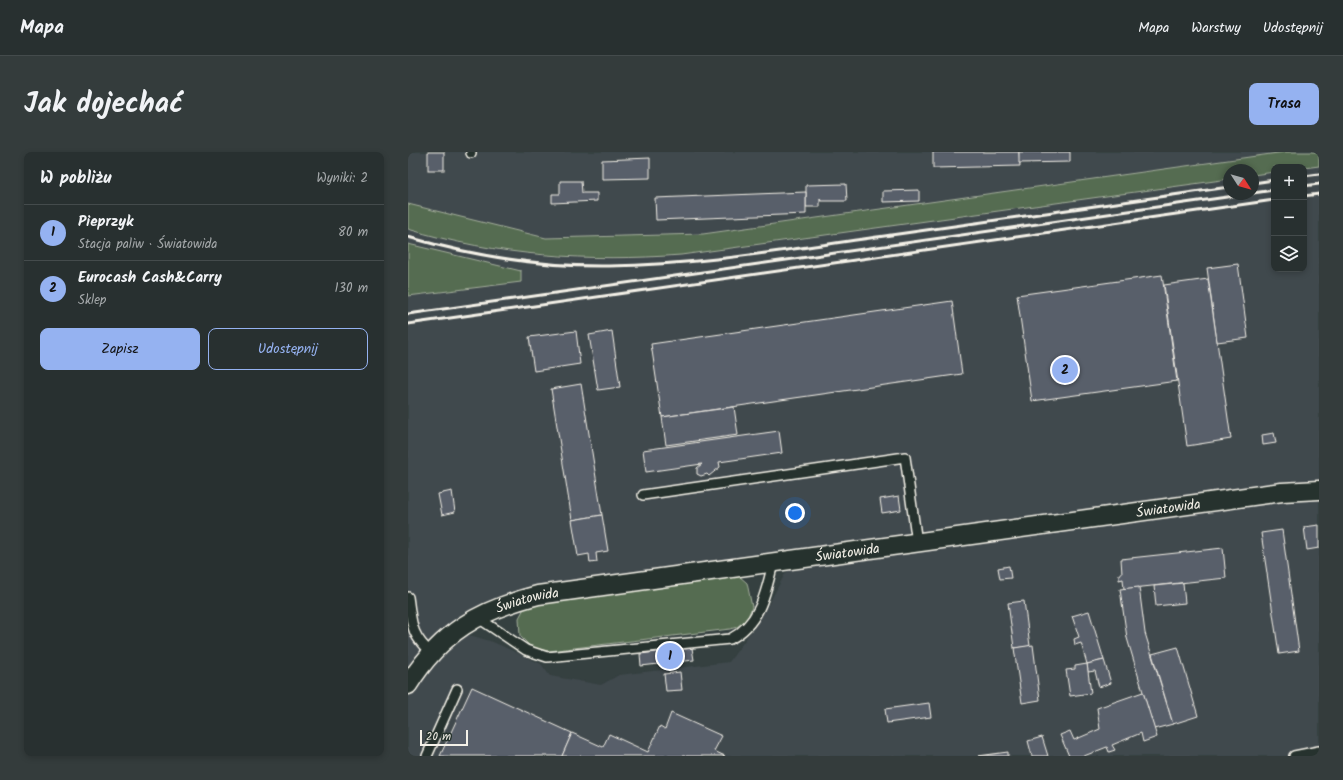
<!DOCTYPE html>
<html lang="pl">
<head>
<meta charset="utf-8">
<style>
  body { margin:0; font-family:Kalam,sans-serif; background:#343c3c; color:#f1f3f6 }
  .controls { position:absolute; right:12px; top:12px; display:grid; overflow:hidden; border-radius:8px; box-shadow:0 2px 6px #0003 }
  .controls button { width:36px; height:36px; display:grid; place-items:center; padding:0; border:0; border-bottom:1px solid #444b4c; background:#283030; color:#f1f3f6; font:20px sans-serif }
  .compass { position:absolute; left:815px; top:12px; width:36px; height:36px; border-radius:50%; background:#283030; box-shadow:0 2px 6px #0003; rotate:126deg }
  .scale { position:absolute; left:12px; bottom:10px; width:48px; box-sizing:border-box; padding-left:4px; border:2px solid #f4f1e8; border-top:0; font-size:11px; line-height:14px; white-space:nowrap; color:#f4f1e8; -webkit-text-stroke:3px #26332d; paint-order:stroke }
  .you { position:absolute; left:387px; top:361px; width:14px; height:14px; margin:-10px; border:3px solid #fff; border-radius:50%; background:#1a73e8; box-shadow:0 0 0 6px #1a73e833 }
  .badge { display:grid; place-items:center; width:26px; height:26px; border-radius:50%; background:#95b2f1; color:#111; font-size:13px; font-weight:700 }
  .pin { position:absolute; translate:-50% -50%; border:2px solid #fff; box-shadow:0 1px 4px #0006 }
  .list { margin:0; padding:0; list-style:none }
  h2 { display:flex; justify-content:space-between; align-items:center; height:52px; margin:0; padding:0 16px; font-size:17px }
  h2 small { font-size:13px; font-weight:400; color:#a5a9ab }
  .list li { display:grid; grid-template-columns:26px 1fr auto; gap:12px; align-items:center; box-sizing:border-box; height:56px; padding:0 16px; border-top:1px solid #444b4c }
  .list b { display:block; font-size:15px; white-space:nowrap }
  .list p { margin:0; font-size:13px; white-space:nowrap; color:#a5a9ab }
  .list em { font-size:13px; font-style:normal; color:#a5a9ab }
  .actions { display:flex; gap:8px; padding:12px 16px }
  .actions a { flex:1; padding:9px 0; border:1px solid #95b2f1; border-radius:8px; text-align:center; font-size:14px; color:#95b2f1 }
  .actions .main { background:#95b2f1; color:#111 }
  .icon { flex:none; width:22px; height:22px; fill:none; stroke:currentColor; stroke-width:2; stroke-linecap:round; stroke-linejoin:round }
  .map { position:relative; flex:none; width:911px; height:604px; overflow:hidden; border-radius:8px }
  header { display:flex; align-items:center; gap:24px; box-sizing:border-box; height:56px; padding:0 20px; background:#283030; border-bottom:1px solid #444b4c }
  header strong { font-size:19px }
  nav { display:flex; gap:22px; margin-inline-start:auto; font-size:14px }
  .intro { display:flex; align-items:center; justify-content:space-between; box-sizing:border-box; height:96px; padding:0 24px }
  h1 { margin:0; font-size:28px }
  .button { padding:10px 18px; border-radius:8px; background:#95b2f1; color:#111; font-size:14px; font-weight:700 }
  main { display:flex; gap:24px; padding:0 24px }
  aside { flex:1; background:#283030; border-radius:8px; box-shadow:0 2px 6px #0003 }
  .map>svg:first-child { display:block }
  .built { fill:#40494d; fill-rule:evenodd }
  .green { fill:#556c51; stroke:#a4ae9c }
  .building { fill:#585e6b; stroke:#f4f1e8 }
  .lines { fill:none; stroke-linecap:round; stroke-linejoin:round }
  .service-casing { stroke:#f4f1e8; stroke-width:12 }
  .minor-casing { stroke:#f4f1e8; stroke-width:21 }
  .service { stroke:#26332d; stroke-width:9 }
  .minor { stroke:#26332d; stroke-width:18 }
  .rail { stroke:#f4f1e8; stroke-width:3 }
  .labels { text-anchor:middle; stroke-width:4; stroke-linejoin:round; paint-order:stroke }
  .street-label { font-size:14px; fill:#f4f1e8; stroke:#26332d }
</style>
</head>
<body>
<header>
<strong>Mapa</strong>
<nav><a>Mapa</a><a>Warstwy</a><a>Udostępnij</a></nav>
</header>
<div class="intro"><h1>Jak dojechać</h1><a class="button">Trasa</a></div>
<main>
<aside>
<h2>W pobliżu<small>Wyniki: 2</small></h2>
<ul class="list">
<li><span class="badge">1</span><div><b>Pieprzyk</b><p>Stacja paliw · Światowida</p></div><em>80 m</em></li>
<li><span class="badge">2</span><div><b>Eurocash Cash&amp;Carry</b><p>Sklep</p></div><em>130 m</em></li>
</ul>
<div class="actions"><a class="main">Zapisz</a><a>Udostępnij</a></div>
</aside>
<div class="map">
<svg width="911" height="604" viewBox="0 0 911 604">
  <rect width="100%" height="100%" fill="#354040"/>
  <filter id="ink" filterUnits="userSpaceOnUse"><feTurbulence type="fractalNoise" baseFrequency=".025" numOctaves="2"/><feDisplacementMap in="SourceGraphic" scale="8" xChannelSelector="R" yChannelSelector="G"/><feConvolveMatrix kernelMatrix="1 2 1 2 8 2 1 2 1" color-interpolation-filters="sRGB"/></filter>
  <g filter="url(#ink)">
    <!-- built -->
    <g class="built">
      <path d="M 3,0 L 877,0 L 295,82 L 138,86 L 0,52 L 0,5 Z"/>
      <path d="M 911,14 L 911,604 L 0,604 L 0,144 L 112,130 L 112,119 L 0,92 L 0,77 L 56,92 L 142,104 L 184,106 L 273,103 L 821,27 L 821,42 L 845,42 L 845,23 L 866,20 L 866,117 L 896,117 L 896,16 ZM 392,407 L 377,422 L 353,466 L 321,510 L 211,523 L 193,533 L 142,524 L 133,512 L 85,490 L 65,484 L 45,482 L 69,465 L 365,411 Z"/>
    </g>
    <!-- green -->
    <g class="green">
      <path d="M 877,0 L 911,0 L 911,14 L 896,16 L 866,15 L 866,20 L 845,23 L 845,18 L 821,18 L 821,27 L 273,103 C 181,110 89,104 0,77 L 0,52 L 138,86 L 295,82 Z"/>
      <path d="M 0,92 L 113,119 L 113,130 L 0,144 Z"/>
      <path d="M 323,417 L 339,431 L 344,455 L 339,467 L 329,475 L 322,477 L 141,499 L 124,496 L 112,484 L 111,466 L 122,445 Z"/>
    </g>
    <!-- building -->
    <g class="building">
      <rect x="20" y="0" width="16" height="18"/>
      <path d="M 525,0 L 611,0 L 612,14 L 525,16 Z"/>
      <path d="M 611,0 L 662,0 L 662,10 L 611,11 Z"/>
      <path d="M 242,6 L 242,26 L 194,27 L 194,8 Z"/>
      <path d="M 152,29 L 173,29 L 174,41 L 189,41 L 189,49 L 144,51 L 144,42 L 152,42 Z"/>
      <path d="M 438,32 L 439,49 L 413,49 L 412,47 L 412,55 L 398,55 L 398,33 Z"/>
      <path d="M 511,38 L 511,49 L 475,50 L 475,39 Z"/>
      <path d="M 398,40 L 398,62 L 248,68 L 247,46 Z"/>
      <path d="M 830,112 L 840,186 L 809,190 L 799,116 Z"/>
      <path d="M 754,123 L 769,229 L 624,249 L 609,143 Z"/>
      <path d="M 800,127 L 823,287 L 779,294 L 756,133 Z"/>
      <path d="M 544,149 L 554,222 L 254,265 L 243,192 Z"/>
      <path d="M 168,179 L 172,212 L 126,219 L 121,185 Z"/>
      <path d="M 204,179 L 212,235 L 190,238 L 181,183 Z"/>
      <path d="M 173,232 L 194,363 L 164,368 L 143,237 Z"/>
      <path d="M 326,255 L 330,283 L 258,293 L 254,265 Z"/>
      <path d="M 371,279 L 374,301 L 311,310 L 312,315 L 301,324 L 299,322 L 293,324 L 289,322 L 289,316 L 294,312 L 238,320 L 235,298 Z"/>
      <path d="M 866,281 L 868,291 L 855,293 L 854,283 Z"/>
      <path d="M 44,339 L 47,360 L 34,363 L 30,342 Z"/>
      <path d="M 491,344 L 493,358 L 474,361 L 472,347 Z"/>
      <path d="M 194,363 L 200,399 L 188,401 L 189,410 L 182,411 L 181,402 L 170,404 L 164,368 Z"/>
      <path d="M 911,373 L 911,396 L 899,398 L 896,375 Z"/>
      <path d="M 874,378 L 891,499 L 871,502 L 853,381 Z"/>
      <path d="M 815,396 L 818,426 L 716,437 L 715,427 L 711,428 L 711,422 L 714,422 L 713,407 Z"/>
      <path d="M 601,414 L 603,426 L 592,427 L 590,416 Z"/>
      <path d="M 775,431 L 777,451 L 748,454 L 746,434 Z"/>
      <path d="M 731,435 L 737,481 L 765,572 L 746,577 L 719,486 L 712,437 Z"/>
      <path d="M 616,449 L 622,494 L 606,496 L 600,451 Z"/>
      <path d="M 681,459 L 696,508 L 679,512 L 673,491 L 667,493 L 666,487 L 671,485 L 664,464 Z"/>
      <path d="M 625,493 L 632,548 L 614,551 L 606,496 Z"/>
      <path d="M 770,495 L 790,564 L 765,572 L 744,502 Z"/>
      <path d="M 284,496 L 286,508 L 233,514 L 232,502 Z"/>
      <path d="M 696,508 L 703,531 L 691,535 L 687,519 L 680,520 L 679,512 Z"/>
      <path d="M 679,512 L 683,541 L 662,544 L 658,518 L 667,517 L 667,514 Z"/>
      <path d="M 272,520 L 274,538 L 258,539 L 256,522 Z"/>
      <path d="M 64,535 L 164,581 L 154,604 L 32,604 Z"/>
      <path d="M 735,540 L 749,585 L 735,590 L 733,581 L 704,593 L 707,598 L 701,600 L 699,595 L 676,604 L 661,604 L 652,583 L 662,579 L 666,588 L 692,577 L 689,556 Z"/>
      <path d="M 521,551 L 523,565 L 479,571 L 477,557 Z"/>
      <path d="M 263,561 L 314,584 L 306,599 L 317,604 L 154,604 L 164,581 L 195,595 L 201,582 L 240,600 L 252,574 L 257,577 Z"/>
      <path d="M 634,585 L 640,604 L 624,604 L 620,589 Z"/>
      <path d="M 600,600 L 600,604 L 570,604 Z"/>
    </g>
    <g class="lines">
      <!-- service casing -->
      <g class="service-casing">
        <g id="service">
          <path d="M 63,0 L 63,1"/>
          <path d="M 235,343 L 497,305 L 509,391"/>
          <path d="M 0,445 C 4,471 2,482 23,501"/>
          <path d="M 69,465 L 118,498 L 139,505 L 322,487 C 352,472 358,440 365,411"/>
          <path d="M 19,604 L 49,537"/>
          <path d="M 886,604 L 911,599"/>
        </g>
      </g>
      <!-- minor casing -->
      <g class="minor-casing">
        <g id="minor">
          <path id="s1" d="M 0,533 C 33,480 72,458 130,443 L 874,340 L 911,338"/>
        </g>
      </g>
      <!-- service -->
      <use href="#service" class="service"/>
      <!-- minor -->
      <use href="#minor" class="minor"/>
      <!-- rail -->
      <g class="rail">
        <path d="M 896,24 L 911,22"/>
        <path d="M 845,31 L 866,28"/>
        <path d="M 896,34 L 911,32"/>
        <path d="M 845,41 L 866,38"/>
        <path d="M 896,44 L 911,42"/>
        <path d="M 0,85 C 65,104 133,115 201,114 C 296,113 390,96 483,83 C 596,67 708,51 821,35"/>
        <path d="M 0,162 L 840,42"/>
        <path d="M 0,172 L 866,48"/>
      </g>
    </g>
  </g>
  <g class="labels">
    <!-- street labels -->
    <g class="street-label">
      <text dy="5" stroke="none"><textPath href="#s1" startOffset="799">Światowida</textPath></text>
      <text dy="5" stroke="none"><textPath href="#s1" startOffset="475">Światowida</textPath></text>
      <text dy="5" stroke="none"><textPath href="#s1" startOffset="151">Światowida</textPath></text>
    </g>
  </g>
</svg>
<div class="controls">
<button>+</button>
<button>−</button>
<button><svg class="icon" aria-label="layers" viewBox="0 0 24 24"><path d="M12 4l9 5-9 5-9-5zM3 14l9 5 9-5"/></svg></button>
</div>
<svg class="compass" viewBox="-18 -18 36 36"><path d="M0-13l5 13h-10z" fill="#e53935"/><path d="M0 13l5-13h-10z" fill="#a5a9ab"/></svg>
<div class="scale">20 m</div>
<div class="you"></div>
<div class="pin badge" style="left:262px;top:504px">1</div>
<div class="pin badge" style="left:657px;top:218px">2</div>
</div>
</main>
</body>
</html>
